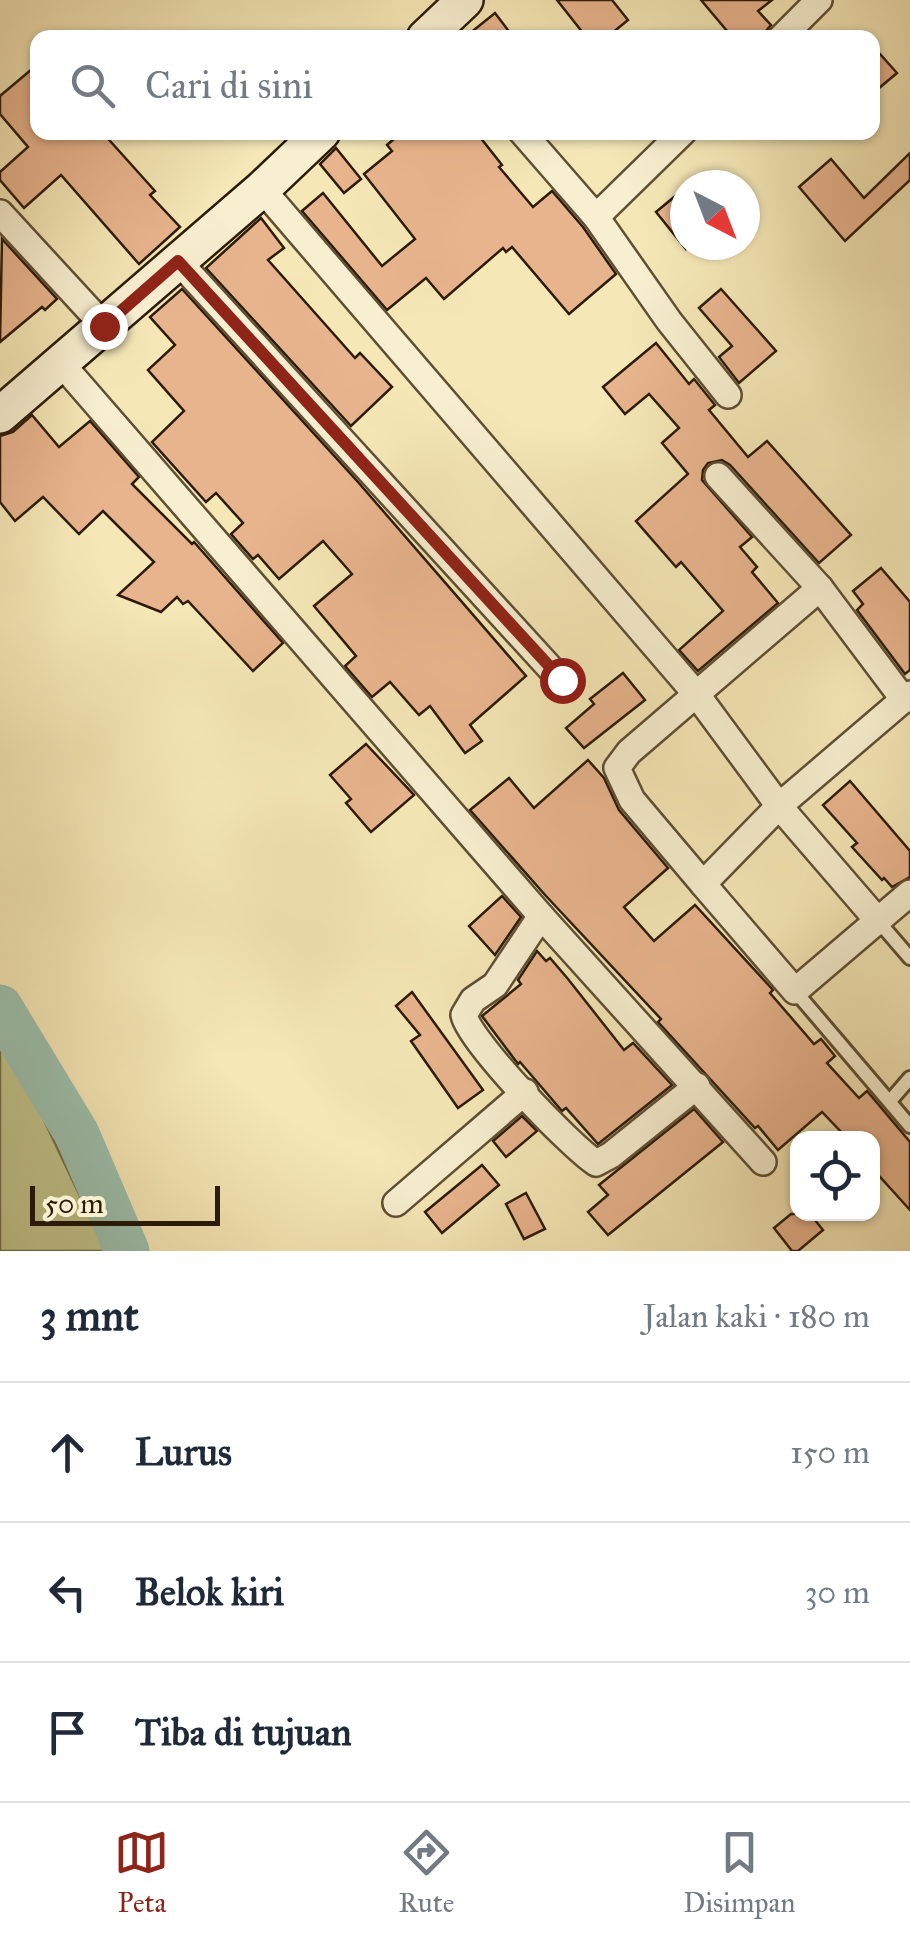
<!DOCTYPE html>
<html lang="id">
<head>
<meta charset="utf-8">
<style>
  body { margin:0; font-family:"IM FELL Great Primer",serif; background:#f6f6f7; color:#1f2937 }
  .controls { position:absolute; right:30px; bottom:30px; display:grid; overflow:hidden; border-radius:20px; box-shadow:0 2px 8px #0004 }
  .controls button { width:90px; height:90px; display:grid; place-items:center; padding:0; border:0; border-bottom:2px solid #e0e1e3; background:#fff; color:#1f2937; font:50px sans-serif }
  .compass { position:absolute; left:670px; top:170px; width:90px; height:90px; border-radius:50%; background:#fff; box-shadow:0 2px 8px #0004; rotate:138deg }
  .scale { position:absolute; left:30px; bottom:25px; width:190px; box-sizing:border-box; padding-left:10px; border:5px solid #2b1b08; border-top:0; font-size:28px; line-height:35px; white-space:nowrap; color:#2b1b08; -webkit-text-stroke:8px #f8efd0; paint-order:stroke }
  .stop { position:absolute; width:30px; height:30px; margin:-22px; border:8px solid #8f2418; border-radius:50%; background:#fff }
  .stop.end { background:#8f2418; border-color:#fff; box-shadow:0 2px 10px #0008 }
  .list { margin:0; padding:0; list-style:none }
  h2 { display:flex; justify-content:space-between; align-items:center; height:130px; margin:0; padding:0 40px; font-size:42px }
  h2 small { font-size:32px; font-weight:400; color:#747a83 }
  .list li { display:grid; grid-template-columns:65px 1fr auto; gap:30px; align-items:center; box-sizing:border-box; height:140px; padding:0 40px; border-top:2px solid #e0e1e3 }
  .list b { display:block; font-size:38px; white-space:nowrap }
  .list em { font-size:32px; font-style:normal; color:#747a83 }
  .icon { flex:none; width:55px; height:55px; fill:none; stroke:currentColor; stroke-width:2; stroke-linecap:round; stroke-linejoin:round }
  .map { position:relative; flex:none; width:910px; height:1251px; overflow:hidden }
  .search { position:absolute; background:#fff; box-shadow:0 2px 8px #0004; left:30px; right:30px; top:30px; height:110px; display:flex; align-items:center; gap:25px; box-sizing:border-box; padding:0 35px; border-radius:20px; color:#747a83; font-size:38px }
  .sheet { height:550px; background:#fff }
  nav { display:flex; justify-content:space-around; align-items:center; box-sizing:border-box; height:140px; border-top:2px solid #e0e1e3; background:#fff; font-size:28px; color:#747a83 }
  nav a { display:grid; justify-items:center; gap:5px }
  nav .on { color:#8f2418 }
  .map>svg:first-child { display:block }
  .green { fill:#c1c48b; stroke:#76704a; stroke-width:2.5 }
  .lines { fill:none; stroke-linecap:round; stroke-linejoin:round }
  .river { stroke:#9cc0ad; stroke-width:45 }
  .building { fill:#e8b48d; stroke:#2b1b08; stroke-width:2.5 }
  .lane-casing { stroke:#5e4e34; stroke-width:18 }
  .street-casing { stroke:#5e4e34; stroke-width:30 }
  .secondary-casing { stroke:#2b1b08; stroke-width:40 }
  .lane { stroke:#f8efd0; stroke-width:12 }
  .street { stroke:#f8efd0; stroke-width:25 }
  .secondary { stroke:#f8efd0; stroke-width:35 }
  .route { stroke:#8f2418; stroke-width:12 }
</style>
</head>
<body>
<div class="map">
<svg width="910" height="1251" viewBox="0 0 910 1251">
  <rect width="100%" height="100%" fill="#f5e7b6"/>
  <filter id="stains"><feTurbulence type="fractalNoise" baseFrequency=".002" numOctaves="4"/><feColorMatrix values="0 0 0 0 .2 0 0 0 0 .09 0 0 0 0 .02 0 0 0 .5 -.17"/></filter>
  <radialGradient id="worn" r=".72"><stop offset=".6" stop-color="#630" stop-opacity="0"/><stop offset="1" stop-color="#630" stop-opacity=".3"/></radialGradient>
  <!-- green -->
  <path class="green" d="M 0,1027 L 106,1251 L 0,1251 Z"/>
  <g class="lines">
    <!-- river -->
    <path class="river" d="M 0,1007 L 77,1134 L 127,1251"/>
  </g>
  <!-- building -->
  <g class="building">
    <path d="M 557,0 L 612,0 L 628,20 L 606,38 L 587,38 Z"/>
    <path d="M 701,0 L 772,0 L 758,11 L 771,25 L 760,38 L 733,38 Z"/>
    <path d="M 495,13 L 514,38 L 464,38 Z"/>
    <path d="M 872,45 L 897,73 L 872,94 Z"/>
    <path d="M 38,64 L 38,132 L 102,132 L 155,191 L 150,195 L 180,227 L 139,264 L 61,175 L 24,208 L 0,180 L 0,172 L 28,147 L 0,114 L 0,96 Z"/>
    <path d="M 402,132 L 476,132 L 502,165 L 499,167 L 533,207 L 552,191 L 583,227 L 616,274 L 569,314 L 512,247 L 506,252 L 503,248 L 444,299 L 426,278 L 387,310 L 302,211 L 323,193 L 382,266 L 415,239 L 364,174 L 392,151 L 387,145 Z"/>
    <path d="M 336,148 L 361,179 L 344,193 L 320,164 Z"/>
    <path d="M 910,153 L 910,180 L 845,241 L 799,187 L 831,159 L 864,198 Z"/>
    <path d="M 685,188 L 685,248 L 656,212 Z"/>
    <path d="M 261,218 L 284,248 L 268,260 L 355,358 L 360,353 L 392,387 L 351,426 L 206,268 Z"/>
    <path d="M 2,239 L 57,299 L 45,310 L 42,307 L 0,342 Z"/>
    <path d="M 182,289 L 358,482 L 526,676 L 470,725 L 482,741 L 465,753 L 430,706 L 419,715 L 390,682 L 372,697 L 345,666 L 356,656 L 314,606 L 352,574 L 323,541 L 279,579 L 258,555 L 253,559 L 231,534 L 243,523 L 216,493 L 206,502 L 152,442 L 184,411 L 148,370 L 175,345 L 150,317 Z"/>
    <path d="M 721,289 L 776,351 L 739,383 L 719,357 L 732,346 L 699,308 Z"/>
    <path d="M 656,343 L 689,384 L 694,379 L 715,405 L 709,410 L 748,457 L 767,441 L 851,535 L 819,563 L 730,465 L 722,460 L 708,463 L 703,470 L 702,480 L 752,537 L 740,547 L 757,567 L 752,572 L 778,603 L 698,671 L 679,650 L 723,611 L 681,562 L 676,567 L 636,521 L 688,474 L 662,443 L 679,428 L 649,394 L 625,414 L 603,387 Z"/>
    <path d="M 32,415 L 59,447 L 90,421 L 139,477 L 132,484 L 192,544 L 194,542 L 283,643 L 253,671 L 188,601 L 183,604 L 177,597 L 161,612 L 118,595 L 154,562 L 103,511 L 79,534 L 43,497 L 15,521 L 0,502 L 0,436 L 13,432 Z"/>
    <path d="M 881,568 L 910,602 L 910,670 L 905,674 L 857,610 L 863,604 L 853,591 Z"/>
    <path d="M 623,673 L 645,700 L 584,748 L 566,728 L 594,704 L 590,699 Z"/>
    <path d="M 366,744 L 414,795 L 371,832 L 346,803 L 351,799 L 330,775 Z"/>
    <path d="M 588,760 L 604,778 L 619,810 L 668,868 L 624,907 L 654,941 L 695,905 L 773,990 L 770,993 L 814,1044 L 821,1039 L 835,1056 L 827,1063 L 859,1098 L 867,1091 L 910,1142 L 910,1210 L 872,1168 L 872,1138 L 847,1138 L 822,1112 L 778,1150 L 758,1126 L 755,1128 L 658,1022 L 661,1019 L 546,896 L 470,810 L 509,778 L 534,808 Z"/>
    <path d="M 850,781 L 910,851 L 910,877 L 892,887 L 884,878 L 882,880 L 852,847 L 857,843 L 823,805 Z"/>
    <path d="M 502,896 L 521,917 L 495,955 L 469,926 Z"/>
    <path d="M 537,951 L 546,961 L 550,958 L 568,979 L 624,1050 L 633,1043 L 672,1085 L 598,1144 L 566,1108 L 562,1111 L 520,1062 L 518,1064 L 482,1016 L 521,984 L 518,980 Z"/>
    <path d="M 412,992 L 483,1090 L 458,1108 L 411,1041 L 420,1035 L 396,1006 Z"/>
    <path d="M 694,1109 L 723,1142 L 608,1235 L 588,1212 L 608,1195 L 599,1185 Z"/>
    <path d="M 522,1116 L 537,1131 L 506,1157 L 493,1141 Z"/>
    <path d="M 482,1165 L 499,1185 L 442,1233 L 425,1212 Z"/>
    <path d="M 526,1193 L 545,1229 L 524,1239 L 506,1204 Z"/>
    <path d="M 791,1214 L 810,1214 L 823,1230 L 798,1251 L 792,1251 L 774,1228 Z"/>
  </g>
  <g class="lines">
    <!-- lane casing -->
    <g class="lane-casing">
      <g id="lane">
        <path d="M 879,922 L 910,958"/>
        <path d="M 795,991 L 910,1126"/>
        <path d="M 890,1101 L 910,1078"/>
      </g>
    </g>
    <!-- street casing -->
    <g class="street-casing">
      <g id="street">
        <path d="M 781,38 L 819,0"/>
        <path d="M 522,132 L 596,217 L 669,321 L 728,395"/>
        <path d="M 262,189 L 697,695 L 779,806 L 879,922"/>
        <path d="M 0,213 L 104,326"/>
        <path d="M 596,217 L 683,132"/>
        <path d="M 178,261 L 561,680"/>
        <path d="M 60,362 L 541,916 L 763,1162"/>
        <path d="M 718,476 L 820,588 L 904,700"/>
        <path d="M 910,694 L 779,806 L 703,884 L 795,991 L 910,893"/>
        <path d="M 703,884 L 632,800 L 617,768 L 629,752 L 820,588"/>
        <path d="M 541,916 L 495,985 L 473,1000 L 464,1015 C 469,1041 571,1147 596,1163 L 611,1155 L 697,1086"/>
        <path d="M 396,1203 L 525,1092"/>
      </g>
    </g>
    <!-- secondary casing -->
    <g class="secondary-casing">
      <g id="secondary">
        <path d="M 425,38 L 465,0"/>
        <path d="M 0,415 L 262,189 L 322,132"/>
      </g>
    </g>
    <!-- lane -->
    <use href="#lane" class="lane"/>
    <!-- street -->
    <use href="#street" class="street"/>
    <!-- secondary -->
    <use href="#secondary" class="secondary"/>
  </g>
  <g class="lines">
    <!-- route -->
    <path class="route" d="M 104,326 L 178,261 L 562,680"/>
  </g>
  <rect width="100%" height="100%" filter="url(#stains)"/>
  <rect width="100%" height="100%" fill="url(#worn)"/>
</svg>
<div class="controls">
<button><svg class="icon" aria-label="locate" viewBox="0 0 24 24"><circle cx="12" cy="12" r="6"/><path d="M12 2v4M12 18v4M2 12h4M18 12h4"/></svg></button>
</div>
<svg class="compass" viewBox="-18 -18 36 36"><path d="M0-13l5 13h-10z" fill="#e53935"/><path d="M0 13l5-13h-10z" fill="#747a83"/></svg>
<div class="scale">50 m</div>
<div class="stop" style="left:562px;top:680px"></div>
<div class="stop end" style="left:104px;top:326px"></div>
<div class="search"><svg class="icon" aria-label="search" viewBox="0 0 24 24"><circle cx="10" cy="10" r="6"/><path d="M15 15l6 6"/></svg>Cari di sini</div>
</div>
<section class="sheet">
<h2>3 mnt<small>Jalan kaki · 180 m</small></h2>
<ul class="list">
<li><svg class="icon" aria-label="ahead" viewBox="0 0 24 24"><path d="M12 20V5M6 11l6-6 6 6"/></svg><div><b>Lurus</b></div><em>150 m</em></li>
<li><svg class="icon" aria-label="left" viewBox="0 0 24 24"><path d="M17 20v-9H6M10 6l-5 5 5 5"/></svg><div><b>Belok kiri</b></div><em>30 m</em></li>
<li><svg class="icon" aria-label="arrive" viewBox="0 0 24 24"><path d="M6 21V4h12l-3 4 3 4H6"/></svg><div><b>Tiba di tujuan</b></div></li>
</ul>
</section>
<nav>
<a class="on"><svg class="icon" aria-label="map" viewBox="0 0 24 24"><path d="M3 6l6-2 6 2 6-2v14l-6 2-6-2-6 2zM9 4v14M15 6v14"/></svg>Peta</a>
<a><svg class="icon" aria-label="directions" viewBox="0 0 24 24"><path d="M12 3l9 9-9 9-9-9zM9 14v-3h6M13 9l2 2-2 2"/></svg>Rute</a>
<a><svg class="icon" aria-label="saved" viewBox="0 0 24 24"><path d="M7 4h10v16l-5-4-5 4z"/></svg>Disimpan</a>
</nav>
</body>
</html>
